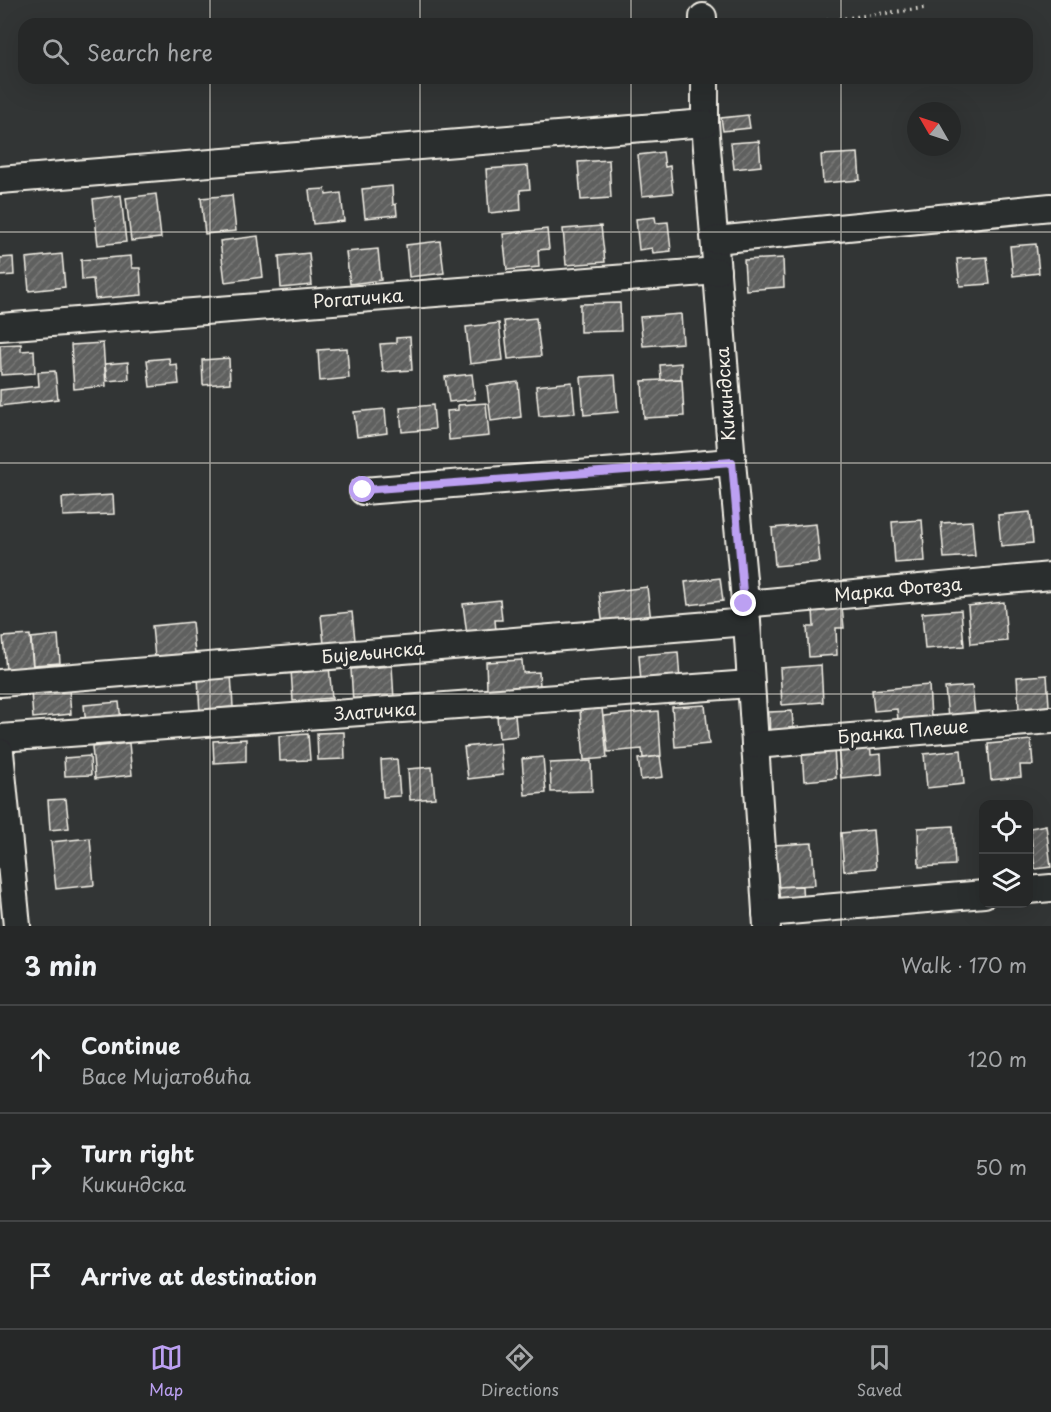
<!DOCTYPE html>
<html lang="en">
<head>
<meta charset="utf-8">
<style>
  body { margin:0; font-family:"Playpen Sans",sans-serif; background:#323434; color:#f1f3f6 }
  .controls { position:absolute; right:18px; bottom:18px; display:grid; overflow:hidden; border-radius:12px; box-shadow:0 6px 24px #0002 }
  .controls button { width:54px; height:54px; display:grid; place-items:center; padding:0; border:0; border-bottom:2px solid #424445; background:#262828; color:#f1f3f6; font:30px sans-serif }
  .compass { position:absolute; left:907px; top:102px; width:54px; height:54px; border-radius:50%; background:#262828; box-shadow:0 6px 24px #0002; rotate:309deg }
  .stop { position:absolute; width:18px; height:18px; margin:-14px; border:4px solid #bca0f2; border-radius:50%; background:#fff }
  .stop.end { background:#bca0f2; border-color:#fff; box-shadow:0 2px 6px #0008 }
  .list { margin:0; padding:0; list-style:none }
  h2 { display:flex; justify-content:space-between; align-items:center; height:78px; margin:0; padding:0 24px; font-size:26px }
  h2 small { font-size:20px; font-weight:400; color:#a4a6a8 }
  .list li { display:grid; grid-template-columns:39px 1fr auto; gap:18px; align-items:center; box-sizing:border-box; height:108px; padding:0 24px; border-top:2px solid #424445 }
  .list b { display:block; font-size:22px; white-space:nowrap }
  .list p { margin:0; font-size:20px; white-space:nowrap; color:#a4a6a8 }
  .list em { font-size:20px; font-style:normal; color:#a4a6a8 }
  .icon { flex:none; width:33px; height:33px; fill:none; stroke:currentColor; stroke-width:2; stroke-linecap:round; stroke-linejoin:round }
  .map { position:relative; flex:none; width:1051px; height:926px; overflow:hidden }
  .search { position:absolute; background:#262828; box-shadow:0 6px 24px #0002; left:18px; right:18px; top:18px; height:66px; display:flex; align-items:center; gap:15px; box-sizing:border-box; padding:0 21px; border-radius:18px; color:#a4a6a8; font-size:22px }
  .sheet { height:402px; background:#262828 }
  nav { display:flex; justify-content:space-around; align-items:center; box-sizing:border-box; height:84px; border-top:2px solid #424445; background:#262828; font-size:16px; color:#a4a6a8 }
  nav a { display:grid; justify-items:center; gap:3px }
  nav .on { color:#bca0f2 }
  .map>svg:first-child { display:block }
  .building { fill:url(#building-hatch); stroke:#f4f1e8; stroke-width:1.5 }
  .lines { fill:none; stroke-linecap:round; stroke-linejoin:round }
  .minor-casing { stroke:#f4f1e8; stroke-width:30 }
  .path { stroke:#f4f1e8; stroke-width:4; stroke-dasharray:1.5 4.5; stroke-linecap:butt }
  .minor { stroke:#2a2d2e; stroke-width:26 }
  .route { stroke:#bca0f2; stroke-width:8 }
  .grid { fill:none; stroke:#f4f1e8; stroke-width:1.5; stroke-opacity:0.55 }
  .labels { text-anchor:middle; stroke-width:6; stroke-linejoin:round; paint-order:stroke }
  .street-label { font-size:18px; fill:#f4f1e8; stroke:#2a2d2e }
</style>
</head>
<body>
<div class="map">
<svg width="1051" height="926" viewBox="0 0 1051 926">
  <defs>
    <pattern id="building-hatch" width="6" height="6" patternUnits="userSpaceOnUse" patternTransform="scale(1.5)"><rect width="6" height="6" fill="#5f605f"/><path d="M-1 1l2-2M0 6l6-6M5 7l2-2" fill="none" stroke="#777776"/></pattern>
  </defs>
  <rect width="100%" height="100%" fill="#323535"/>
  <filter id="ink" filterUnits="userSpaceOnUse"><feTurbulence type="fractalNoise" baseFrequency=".0167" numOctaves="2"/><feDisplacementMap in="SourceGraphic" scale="12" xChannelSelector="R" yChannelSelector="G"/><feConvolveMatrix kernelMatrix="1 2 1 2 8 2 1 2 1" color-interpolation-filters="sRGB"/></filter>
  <g filter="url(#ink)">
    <!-- building -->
    <g class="building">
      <path d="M 748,115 L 750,128 L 723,131 L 721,118 Z"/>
      <path d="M 759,141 L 761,166 L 734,169 L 731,143 Z"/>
      <path d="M 663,152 L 665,167 L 670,166 L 673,193 L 642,196 L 638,155 Z"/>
      <path d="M 858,153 L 860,180 L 823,183 L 821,155 Z"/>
      <path d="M 609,160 L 611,198 L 581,200 L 578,162 Z"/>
      <path d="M 528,166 L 530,189 L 520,190 L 521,210 L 489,213 L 486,169 Z"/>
      <path d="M 392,186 L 393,205 L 396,204 L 397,215 L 365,218 L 362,189 Z"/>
      <path d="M 325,189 L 326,195 L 341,193 L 344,221 L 313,224 L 309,190 Z"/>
      <path d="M 156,194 L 161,238 L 131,241 L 126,198 Z"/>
      <path d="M 121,195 L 126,242 L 98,245 L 93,199 Z"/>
      <path d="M 232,195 L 236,231 L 205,234 L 201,198 Z"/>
      <path d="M 655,217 L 656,223 L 668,222 L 671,251 L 653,253 L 652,248 L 639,250 L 636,219 Z"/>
      <path d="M 601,226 L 605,262 L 566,265 L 563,229 Z"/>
      <path d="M 547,229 L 549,249 L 538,250 L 539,267 L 507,270 L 503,234 Z"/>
      <path d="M 258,236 L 263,277 L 225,282 L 220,241 Z"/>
      <path d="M 440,241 L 444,273 L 409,277 L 406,245 Z"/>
      <path d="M 1036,244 L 1039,273 L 1013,276 L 1010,246 Z"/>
      <path d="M 378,249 L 381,280 L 350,284 L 346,252 Z"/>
      <path d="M 309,253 L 312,285 L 281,288 L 279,256 Z"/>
      <path d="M 62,254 L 65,287 L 29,291 L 26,258 Z"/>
      <path d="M 131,256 L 132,268 L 140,268 L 142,295 L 95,299 L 93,279 L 82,280 L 81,260 Z"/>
      <path d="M 13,257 L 14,275 L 0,276 L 0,258 Z"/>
      <path d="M 987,257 L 990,284 L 960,286 L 957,259 Z"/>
      <path d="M 783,258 L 784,287 L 746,290 L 744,260 Z"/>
      <path d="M 620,303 L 621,331 L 580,332 L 580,304 Z"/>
      <path d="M 681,314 L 683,343 L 643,346 L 640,317 Z"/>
      <path d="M 536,318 L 541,356 L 508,359 L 504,321 Z"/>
      <path d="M 499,323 L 503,360 L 470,364 L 466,327 Z"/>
      <path d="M 410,337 L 412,370 L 383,372 L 380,344 L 396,343 L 396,338 Z"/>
      <path d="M 103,343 L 106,386 L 74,389 L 71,345 Z"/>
      <path d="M 21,344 L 21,351 L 34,350 L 35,373 L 1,375 L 0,345 Z"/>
      <path d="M 347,348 L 349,378 L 320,381 L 318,350 Z"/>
      <path d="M 169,358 L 170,365 L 177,364 L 179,384 L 150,387 L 147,360 Z"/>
      <path d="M 229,358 L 230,383 L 203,385 L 202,360 Z"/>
      <path d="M 128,362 L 129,379 L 107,381 L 105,364 Z"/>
      <path d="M 681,363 L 681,379 L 661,380 L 660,365 Z"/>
      <path d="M 55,371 L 58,399 L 0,406 L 0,390 L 39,386 L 38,372 Z"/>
      <path d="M 472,374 L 475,399 L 449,402 L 445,377 Z"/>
      <path d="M 615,375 L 618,412 L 584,415 L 581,377 Z"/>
      <path d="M 682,379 L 684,416 L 644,418 L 642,381 Z"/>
      <path d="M 518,382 L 521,417 L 491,421 L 487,386 Z"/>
      <path d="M 572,382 L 575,413 L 539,416 L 536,386 Z"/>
      <path d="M 486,403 L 489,436 L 449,440 L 447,411 L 458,410 L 458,405 Z"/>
      <path d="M 433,405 L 435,429 L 402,432 L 400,408 Z"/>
      <path d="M 385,409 L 387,433 L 357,437 L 354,412 Z"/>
      <path d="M 113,495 L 114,514 L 63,516 L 62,498 Z"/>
      <path d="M 1030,512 L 1033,543 L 1001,546 L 998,515 Z"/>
      <path d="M 922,520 L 925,561 L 895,563 L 892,522 Z"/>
      <path d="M 972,521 L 975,556 L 944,558 L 941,523 Z"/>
      <path d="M 816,524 L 820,562 L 775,566 L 772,528 Z"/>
      <path d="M 720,578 L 723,601 L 688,605 L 685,582 Z"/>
      <path d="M 647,587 L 651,621 L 603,627 L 599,593 Z"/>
      <path d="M 500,600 L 502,620 L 495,620 L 496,631 L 467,635 L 463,604 Z"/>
      <path d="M 1004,602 L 1007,641 L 971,644 L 968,606 Z"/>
      <path d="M 842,607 L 844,628 L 836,628 L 837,655 L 809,657 L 807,627 L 814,627 L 813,609 Z"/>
      <path d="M 961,610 L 964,646 L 925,649 L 922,613 Z"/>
      <path d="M 352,612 L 355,640 L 324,644 L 321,615 Z"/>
      <path d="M 192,622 L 195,654 L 155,658 L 152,626 Z"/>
      <path d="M 30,635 L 33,668 L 6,670 L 3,637 Z"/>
      <path d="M 58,635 L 60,663 L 33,665 L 31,638 Z"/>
      <path d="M 678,652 L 680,680 L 641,683 L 639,655 Z"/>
      <path d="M 522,660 L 523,673 L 539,672 L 540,686 L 487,689 L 486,662 Z"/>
      <path d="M 821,665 L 823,702 L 782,705 L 780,668 Z"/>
      <path d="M 329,666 L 332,698 L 293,701 L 291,669 Z"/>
      <path d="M 392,666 L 394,700 L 353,703 L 351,669 Z"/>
      <path d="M 231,674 L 233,707 L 219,708 L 219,713 L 200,714 L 198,677 Z"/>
      <path d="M 1047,675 L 1049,706 L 1019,709 L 1017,677 Z"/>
      <path d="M 929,685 L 931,717 L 898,720 L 897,709 L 874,711 L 872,690 Z"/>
      <path d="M 972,686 L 975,715 L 948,718 L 945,688 Z"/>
      <path d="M 69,688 L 71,714 L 33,718 L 31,692 Z"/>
      <path d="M 119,702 L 121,721 L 86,725 L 84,705 Z"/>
      <path d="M 705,705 L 709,744 L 675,747 L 672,707 Z"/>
      <path d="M 602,708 L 607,758 L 584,760 L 580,710 Z"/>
      <path d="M 658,711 L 661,756 L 643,758 L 642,749 L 608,752 L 604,716 Z"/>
      <path d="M 792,711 L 794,737 L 770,739 L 769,712 Z"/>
      <path d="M 515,715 L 517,736 L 499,738 L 497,716 Z"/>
      <path d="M 344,732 L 345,759 L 318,760 L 317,733 Z"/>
      <path d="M 308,734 L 310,760 L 280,761 L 279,736 Z"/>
      <path d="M 246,739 L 246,761 L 214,763 L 213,741 Z"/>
      <path d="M 1031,740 L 1033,765 L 1020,765 L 1021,777 L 991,780 L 988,744 Z"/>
      <path d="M 129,743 L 132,775 L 95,779 L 92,747 Z"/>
      <path d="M 500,743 L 503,775 L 468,779 L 464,747 Z"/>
      <path d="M 870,744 L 871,755 L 881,754 L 882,774 L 841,778 L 838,747 Z"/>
      <path d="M 834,749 L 836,778 L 804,781 L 802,752 Z"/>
      <path d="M 961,750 L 964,784 L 927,788 L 924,754 Z"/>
      <path d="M 90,756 L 91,775 L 65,776 L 64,758 Z"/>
      <path d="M 660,756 L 663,777 L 641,780 L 638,759 Z"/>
      <path d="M 543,757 L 546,793 L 525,795 L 522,759 Z"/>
      <path d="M 397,759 L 400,796 L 383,797 L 381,760 Z"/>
      <path d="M 591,761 L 592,791 L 551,792 L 550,763 Z"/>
      <path d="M 432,767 L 435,798 L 410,800 L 408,769 Z"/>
      <path d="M 66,799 L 69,828 L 50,830 L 48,800 Z"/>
      <path d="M 1046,825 L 1051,867 L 1035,869 L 1030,828 Z"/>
      <path d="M 953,826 L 955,865 L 919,867 L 918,828 Z"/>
      <path d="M 873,830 L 876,868 L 844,871 L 841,833 Z"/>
      <path d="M 90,838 L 94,885 L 56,889 L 51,842 Z"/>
      <path d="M 812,843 L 815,885 L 776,887 L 773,845 Z"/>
      <path d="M 802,886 L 803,903 L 777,905 L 776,887 Z"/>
    </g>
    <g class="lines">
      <!-- minor casing -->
      <g class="minor-casing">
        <g id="minor">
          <path d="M 703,17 L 703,24"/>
          <path d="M 705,78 L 705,123 L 732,462 L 747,622 L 767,926"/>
          <path d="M 0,180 L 705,123"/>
          <path d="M 715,240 L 1051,207"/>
          <path d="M 0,327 L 717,271"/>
          <path d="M 363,491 L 732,462"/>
          <path d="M 744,604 L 1051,576"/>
          <path d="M 0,683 L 747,622"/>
          <path d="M 0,738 L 750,684"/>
          <path d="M 755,745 L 1051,720"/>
          <path d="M 0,752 L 17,926"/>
          <path d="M 1028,890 L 1051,888"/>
          <path d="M 766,913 L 984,894"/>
        </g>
      </g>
      <!-- path -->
      <path class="path" d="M 803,24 L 924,8"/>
      <!-- minor -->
      <use href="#minor" class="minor"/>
    </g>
  </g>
  <g class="lines" filter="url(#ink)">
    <!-- route -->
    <path class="route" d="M 363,490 L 732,462 L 744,604"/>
  </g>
  <!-- grid -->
  <path class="grid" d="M 210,0 L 210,24M 420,0 L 420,24M 631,0 L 631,24M 841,0 L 841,24M 210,78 L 210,926M 420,78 L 420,926M 631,78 L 631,926M 841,78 L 841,926M 0,232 L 1051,232M 0,463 L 1051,463M 0,694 L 1051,694"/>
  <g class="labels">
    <!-- street labels -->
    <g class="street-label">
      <text transform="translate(358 299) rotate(-4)" y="6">Рогатичка</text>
      <text transform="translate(726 394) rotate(-94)" y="6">Кикиндска</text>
      <text transform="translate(898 590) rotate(-5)" y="6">Марка Фотеза</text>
      <text transform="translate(373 653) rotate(-5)" y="6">Бијељинска</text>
      <text transform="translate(375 712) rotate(-4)" y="6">Златичка</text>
      <text transform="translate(903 732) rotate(-5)" y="6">Бранка Плеше</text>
    </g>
  </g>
</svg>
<div class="controls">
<button><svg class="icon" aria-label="locate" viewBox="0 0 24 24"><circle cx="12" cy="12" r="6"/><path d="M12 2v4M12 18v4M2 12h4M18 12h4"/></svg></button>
<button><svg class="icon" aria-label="layers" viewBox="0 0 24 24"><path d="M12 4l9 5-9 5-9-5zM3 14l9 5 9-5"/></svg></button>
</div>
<svg class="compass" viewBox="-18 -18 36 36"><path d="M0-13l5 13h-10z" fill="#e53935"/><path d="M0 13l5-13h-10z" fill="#a4a6a8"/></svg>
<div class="stop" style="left:363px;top:490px"></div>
<div class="stop end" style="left:744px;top:604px"></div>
<div class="search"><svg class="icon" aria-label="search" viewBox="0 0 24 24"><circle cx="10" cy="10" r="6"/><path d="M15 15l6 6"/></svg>Search here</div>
</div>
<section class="sheet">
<h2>3 min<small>Walk · 170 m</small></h2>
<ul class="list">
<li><svg class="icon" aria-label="ahead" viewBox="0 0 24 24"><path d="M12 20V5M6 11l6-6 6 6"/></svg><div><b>Continue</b><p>Васе Мијатовића</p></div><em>120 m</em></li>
<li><svg class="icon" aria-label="right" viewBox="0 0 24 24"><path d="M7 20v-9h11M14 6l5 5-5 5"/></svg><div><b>Turn right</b><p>Кикиндска</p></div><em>50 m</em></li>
<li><svg class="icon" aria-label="arrive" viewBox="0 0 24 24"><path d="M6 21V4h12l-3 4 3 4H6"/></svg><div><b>Arrive at destination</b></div></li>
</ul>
</section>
<nav>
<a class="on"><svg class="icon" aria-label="map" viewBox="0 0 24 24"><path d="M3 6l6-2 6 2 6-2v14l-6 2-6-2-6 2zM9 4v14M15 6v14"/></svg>Map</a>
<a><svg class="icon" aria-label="directions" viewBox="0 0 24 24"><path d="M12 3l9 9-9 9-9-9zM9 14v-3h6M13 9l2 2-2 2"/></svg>Directions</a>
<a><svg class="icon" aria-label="saved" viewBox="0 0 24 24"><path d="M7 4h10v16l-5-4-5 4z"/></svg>Saved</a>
</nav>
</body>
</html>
